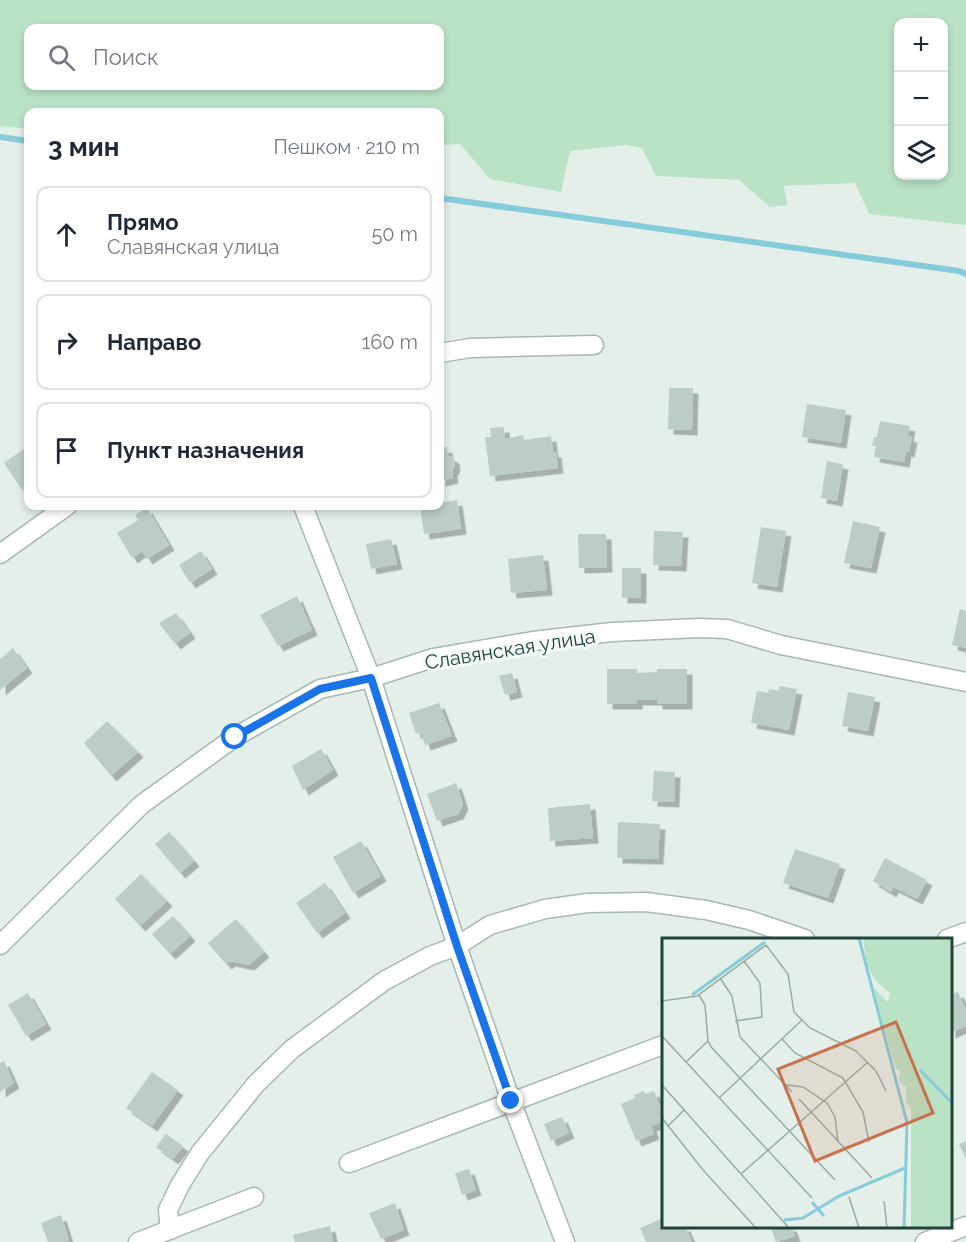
<!DOCTYPE html>
<html lang="ru">
<head>
<meta charset="utf-8">
<style>
  body { margin:0; font-family:Raleway,sans-serif; background:#f6f6f7; color:#1f2937 }
  .controls { position:absolute; right:18px; top:18px; display:grid; overflow:hidden; border-radius:12px; box-shadow:0 3px 9px #0003 }
  .controls button { width:54px; height:54px; display:grid; place-items:center; padding:0; border:0; border-bottom:2px solid #e0e1e3; background:#fff; color:#1f2937; font:30px sans-serif }
  .stop { position:absolute; width:18px; height:18px; margin:-14px; border:4px solid #1a73e8; border-radius:50%; background:#fff }
  .stop.end { background:#1a73e8; border-color:#fff; box-shadow:0 2px 6px #0008 }
  .list { margin:0; padding:0; list-style:none }
  h2 { display:flex; justify-content:space-between; align-items:center; height:78px; margin:0; padding:0 24px; font-size:26px }
  h2 small { font-size:20px; font-weight:400; color:#747a83 }
  .list li { display:grid; grid-template-columns:39px 1fr auto; gap:18px; align-items:center; box-sizing:border-box; height:96px; margin:0 12px 12px; padding:0 12px; border:2px solid #e0e1e3; border-radius:12px }
  .list b { display:block; font-size:22px; white-space:nowrap }
  .list p { margin:0; font-size:20px; white-space:nowrap; color:#747a83 }
  .list em { font-size:20px; font-style:normal; color:#747a83 }
  .icon { flex:none; width:33px; height:33px; fill:none; stroke:currentColor; stroke-width:2; stroke-linecap:round; stroke-linejoin:round }
  .map { position:relative; flex:none; width:966px; height:1242px; overflow:hidden }
  .search { position:absolute; background:#fff; box-shadow:0 3px 9px #0003; left:24px; top:24px; width:420px; height:66px; display:flex; align-items:center; gap:15px; box-sizing:border-box; padding:0 21px; border-radius:12px; color:#747a83; font-size:22px }
  .panel { position:absolute; background:#fff; box-shadow:0 3px 9px #0003; left:24px; top:108px; width:420px; height:402px; border-radius:12px }
  .map>svg:first-child { display:block }
  .green { fill:#bae3c6; fill-rule:evenodd }
  .lines { fill:none; stroke-linecap:round; stroke-linejoin:round }
  .stream { stroke:#86cbda; stroke-width:6 }
  .building { fill:#bccdc6; filter:url(#shadow) }
  .minor-casing { stroke:#a5b8b2; stroke-width:21 }
  .minor { stroke:#fff; stroke-width:18 }
  .route { stroke:#1a73e8; stroke-width:8 }
  .labels { text-anchor:middle; stroke-width:6; stroke-linejoin:round; paint-order:stroke }
  .street-label { font-size:20px; fill:#20443b; stroke:#f5fbf8 }
  .inset-river { fill:none; stroke:#86cbda; stroke-width:3 }
  .inset-road { fill:none; stroke:#96aba4; stroke-width:1.5 }
  .view { fill:#c7724c; fill-opacity:0.15; stroke:#c7724c; stroke-width:3 }
  .inset-edge { fill:none; stroke:#20443b; stroke-width:3 }
</style>
</head>
<body>
<div class="map">
<svg width="966" height="1242" viewBox="0 0 966 1242">
  <defs>
    <filter id="shadow"><feDropShadow dx="5.5" dy="5.5" stdDeviation="0" flood-color="#0004"/></filter>
  </defs>
  <rect width="100%" height="100%" fill="#e4efea"/>
  <!-- green -->
  <path class="green" d="M 0,0 L 966,0 L 966,225 L 869,214 L 855,183 L 784,186 L 787,205 L 770,207 L 739,180 L 656,176 L 642,148 L 626,145 L 570,151 L 561,192 L 490,179 L 460,144 L 440,145 L 440,112 L 28,112 L 28,129 L 0,126 ZM 898,22 L 944,22 L 944,176 L 898,176 ZM 28,28 L 440,28 L 440,86 L 28,86 Z"/>
  <g class="lines">
    <!-- stream -->
    <g class="stream">
      <path d="M 0,137 L 28,141"/>
      <path d="M 440,198 L 959,271 L 966,274"/>
    </g>
  </g>
  <!-- building -->
  <g class="building">
    <path d="M 669,388 L 693,388 L 692,430 L 668,429 Z"/>
    <path d="M 807,404 L 846,410 L 841,443 L 802,437 Z"/>
    <path d="M 880,421 L 910,426 L 908,436 L 912,437 L 909,452 L 906,451 L 904,462 L 874,457 L 876,446 L 872,446 L 874,437 L 877,437 Z"/>
    <path d="M 504,427 L 505,439 L 523,435 L 524,440 L 551,436 L 553,452 L 556,452 L 558,468 L 490,476 L 485,437 L 491,437 L 490,428 Z"/>
    <path d="M 28,446 L 28,485 L 22,490 L 4,463 Z"/>
    <path d="M 447,447 L 448,455 L 454,458 L 455,466 L 452,471 L 453,478 L 440,481 L 440,448 Z"/>
    <path d="M 827,461 L 843,464 L 837,501 L 821,498 Z"/>
    <path d="M 457,500 L 461,529 L 424,534 L 420,506 L 440,506 L 440,503 Z"/>
    <path d="M 147,508 L 169,545 L 147,559 L 142,551 L 132,558 L 117,533 L 138,520 L 135,515 Z"/>
    <path d="M 853,521 L 880,527 L 871,568 L 844,563 Z"/>
    <path d="M 761,527 L 786,531 L 777,587 L 752,583 Z"/>
    <path d="M 654,531 L 683,532 L 681,566 L 653,565 Z"/>
    <path d="M 578,534 L 606,534 L 607,567 L 579,568 Z"/>
    <path d="M 391,539 L 397,564 L 371,569 L 366,544 Z"/>
    <path d="M 201,551 L 212,569 L 190,583 L 179,565 Z"/>
    <path d="M 543,555 L 547,590 L 511,593 L 508,559 Z"/>
    <rect x="622" y="568" width="19" height="30"/>
    <path d="M 297,596 L 312,630 L 278,646 L 260,615 Z"/>
    <path d="M 960,609 L 966,611 L 966,648 L 952,645 Z"/>
    <path d="M 176,613 L 190,633 L 175,644 L 159,623 Z"/>
    <path d="M 13,648 L 27,668 L 0,690 L 0,659 Z"/>
    <path d="M 607,669 L 637,669 L 637,673 L 657,672 L 657,669 L 687,669 L 687,704 L 657,704 L 657,700 L 637,700 L 637,704 L 607,704 Z"/>
    <path d="M 512,673 L 517,692 L 505,695 L 499,676 Z"/>
    <path d="M 779,686 L 797,689 L 789,730 L 751,723 L 757,691 L 768,693 L 769,689 L 779,691 Z"/>
    <path d="M 848,692 L 875,697 L 868,731 L 842,726 Z"/>
    <path d="M 439,703 L 452,736 L 425,745 L 421,732 L 416,734 L 409,713 Z"/>
    <path d="M 107,721 L 138,752 L 111,776 L 84,743 Z"/>
    <path d="M 321,749 L 333,770 L 303,790 L 292,766 Z"/>
    <path d="M 654,771 L 675,772 L 674,802 L 652,801 Z"/>
    <path d="M 456,783 L 463,804 L 458,814 L 437,821 L 427,794 Z"/>
    <path d="M 590,804 L 593,838 L 550,841 L 548,808 Z"/>
    <path d="M 618,822 L 660,824 L 658,859 L 617,858 Z"/>
    <path d="M 169,832 L 194,861 L 180,873 L 155,844 Z"/>
    <path d="M 361,841 L 381,876 L 353,893 L 333,857 Z"/>
    <path d="M 795,849 L 840,864 L 828,898 L 783,883 Z"/>
    <path d="M 885,858 L 927,880 L 917,899 L 893,887 L 891,892 L 873,881 Z"/>
    <path d="M 141,874 L 167,901 L 140,926 L 115,899 Z"/>
    <path d="M 325,883 L 345,913 L 317,933 L 296,903 Z"/>
    <path d="M 173,916 L 190,936 L 170,954 L 152,934 Z"/>
    <path d="M 236,919 L 264,952 L 249,965 L 230,961 L 226,964 L 208,943 Z"/>
    <path d="M 958,992 L 966,1011 L 966,1026 L 950,1033 L 950,995 Z"/>
    <path d="M 28,993 L 46,1024 L 26,1036 L 8,1005 Z"/>
    <path d="M 4,1061 L 14,1083 L 0,1092 L 0,1063 Z"/>
    <path d="M 152,1072 L 178,1090 L 152,1126 L 126,1108 Z"/>
    <path d="M 644,1091 L 645,1094 L 654,1091 L 663,1113 L 663,1122 L 651,1126 L 654,1134 L 636,1141 L 621,1104 L 635,1098 L 634,1095 Z"/>
    <path d="M 562,1117 L 569,1133 L 551,1141 L 544,1124 Z"/>
    <path d="M 166,1134 L 183,1146 L 173,1159 L 156,1147 Z"/>
    <path d="M 966,1141 L 966,1159 L 959,1144 Z"/>
    <path d="M 469,1169 L 476,1190 L 462,1195 L 455,1173 Z"/>
    <path d="M 395,1203 L 404,1230 L 381,1239 L 369,1213 Z"/>
    <path d="M 61,1215 L 69,1241 L 48,1242 L 41,1223 Z"/>
    <path d="M 663,1218 L 663,1226 L 685,1226 L 692,1242 L 646,1242 L 640,1228 Z"/>
    <path d="M 330,1226 L 333,1242 L 295,1242 L 293,1235 Z"/>
    <path d="M 770,1226 L 791,1226 L 795,1236 L 776,1242 Z"/>
  </g>
  <g class="lines">
    <!-- minor casing -->
    <g class="minor-casing">
      <g id="minor">
        <path d="M 440,353 L 470,348 L 594,345"/>
        <path d="M 303,506 L 371,678 L 457,946 L 511,1101 L 565,1242"/>
        <path d="M 0,554 L 67,506"/>
        <path d="M 947,939 L 966,932"/>
        <path d="M 0,945 L 141,805 L 235,737 L 320,689 L 371,678 L 433,658 L 533,641 L 612,632 L 699,628 L 727,629 L 781,645 L 966,682"/>
        <path d="M 349,1163 L 663,1045"/>
        <path d="M 170,1230 L 168,1210 L 180,1185 L 200,1153 L 256,1084 L 292,1049 L 384,981 L 430,956 L 457,946 L 490,925 L 545,909 L 588,903 L 646,902 L 706,910 L 749,920 L 805,939"/>
        <path d="M 138,1242 L 254,1197"/>
        <path d="M 925,1242 L 966,1226"/>
      </g>
    </g>
    <!-- minor -->
    <use href="#minor" class="minor"/>
  </g>
  <g class="lines">
    <!-- route -->
    <path class="route" d="M 235,737 L 320,689 L 371,678 L 457,946 L 511,1101"/>
  </g>
  <g class="labels">
    <!-- street labels -->
    <g class="street-label">
      <text transform="translate(510 649) rotate(-9)" y="7">Славянская улица</text>
    </g>
  </g>
  <!-- overview -->
  <g transform="translate(662 938)">
    <rect width="290" height="290" fill="#e4efea"/>
    <path d="M 201,0 L 289,0 L 289,289 L 249,289 L 249,171 L 244,164 L 244,148 L 237,144 L 238,133 L 233,129 L 211,49 L 226,64 L 228,55 L 214,43 L 205,27 Z" fill="#bae3c6"/>
    <path class="inset-river" d="M 197,0 L 245,185 L 242,290M 30,57 L 103,4M 258,132 L 290,165M 150,264 L 162,278M 122,282 L 141,280 L 177,258 L 243,230"/>
    <path class="inset-road" d="M 58,40 L 70,58 L 78,99 L 130,154M 37,57 L 43,67 L 46,103 L 50,110 L 173,242M 0,63 L 35,58 L 104,7 L 126,36 L 132,74 L 148,90 L 194,113 L 214,133 L 224,153M 73,83 L 100,79 L 98,45 L 82,23M 0,98 L 150,260M 120,101 L 133,115 L 181,140 L 201,174 L 207,204M 24,124 L 46,103M 0,147 L 127,290M 124,147 L 141,149 L 165,165 L 173,179 L 176,204M 57,160 L 140,82M 137,161 L 210,240M 0,180 L 41,232 L 94,290M 6,188 L 22,172M 79,236 L 206,124M 187,259 L 197,290M 222,263 L 225,290"/>
    <path class="view" d="M 234,84 L 271,175 L 153,223 L 116,131 Z"/>
    <rect width="290" height="290" class="inset-edge"/>
  </g>
</svg>
<div class="controls">
<button>+</button>
<button>−</button>
<button><svg class="icon" aria-label="layers" viewBox="0 0 24 24"><path d="M12 4l9 5-9 5-9-5zM3 14l9 5 9-5"/></svg></button>
</div>
<div class="stop" style="left:235px;top:737px"></div>
<div class="stop end" style="left:511px;top:1101px"></div>
<div class="search"><svg class="icon" aria-label="search" viewBox="0 0 24 24"><circle cx="10" cy="10" r="6"/><path d="M15 15l6 6"/></svg>Поиск</div>
<section class="panel">
<h2>3 мин<small>Пешком · 210 m</small></h2>
<ul class="list">
<li><svg class="icon" aria-label="ahead" viewBox="0 0 24 24"><path d="M12 20V5M6 11l6-6 6 6"/></svg><div><b>Прямо</b><p>Славянская улица</p></div><em>50 m</em></li>
<li><svg class="icon" aria-label="right" viewBox="0 0 24 24"><path d="M7 20v-9h11M14 6l5 5-5 5"/></svg><div><b>Направо</b></div><em>160 m</em></li>
<li><svg class="icon" aria-label="arrive" viewBox="0 0 24 24"><path d="M6 21V4h12l-3 4 3 4H6"/></svg><div><b>Пункт назначения</b></div></li>
</ul>
</section>
</div>
</body>
</html>
